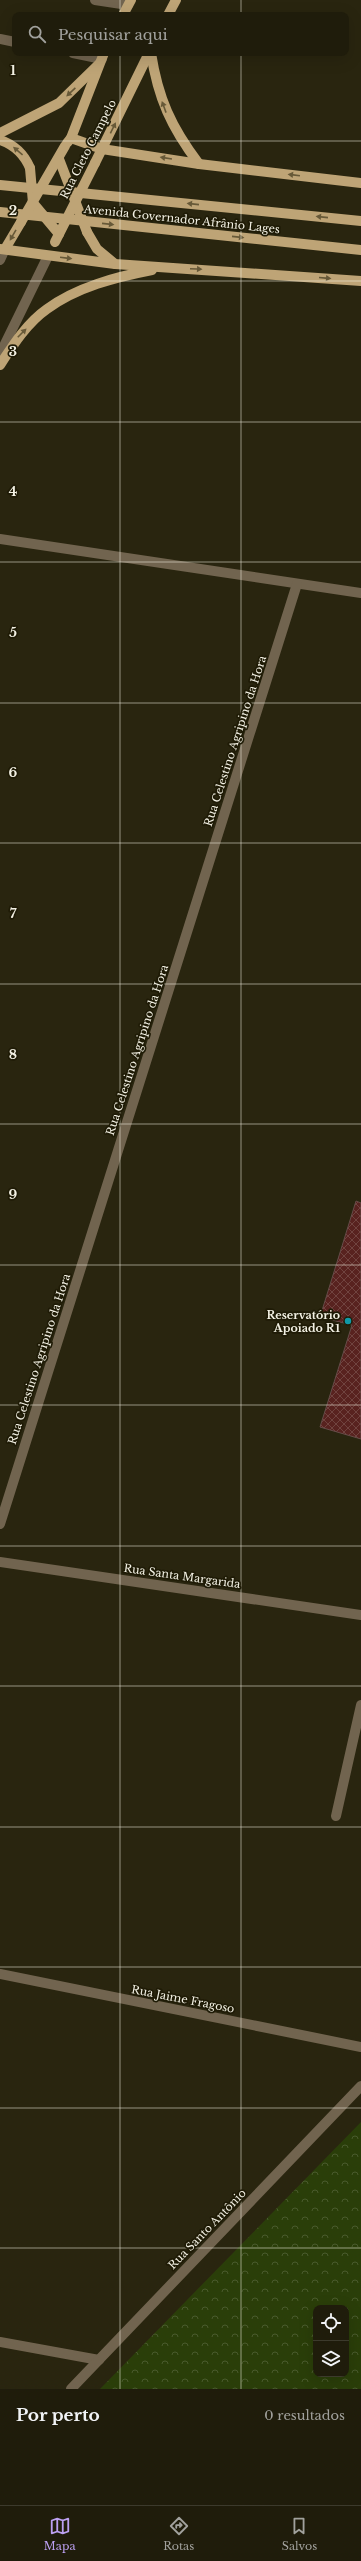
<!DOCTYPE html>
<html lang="pt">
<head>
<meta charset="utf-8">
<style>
  body { margin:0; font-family:"Libre Baskerville",serif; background:#272514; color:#f1f3f6 }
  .controls { position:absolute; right:12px; bottom:12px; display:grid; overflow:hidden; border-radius:8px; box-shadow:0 4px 16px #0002 }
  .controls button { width:36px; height:36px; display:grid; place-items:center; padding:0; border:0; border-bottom:1px solid #3c3a2c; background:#1f1c0b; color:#f1f3f6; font:20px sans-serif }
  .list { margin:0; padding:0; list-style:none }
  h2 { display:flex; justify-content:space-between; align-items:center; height:52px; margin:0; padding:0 16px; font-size:17px }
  h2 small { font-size:13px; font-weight:400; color:#a1a19d }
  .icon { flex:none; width:22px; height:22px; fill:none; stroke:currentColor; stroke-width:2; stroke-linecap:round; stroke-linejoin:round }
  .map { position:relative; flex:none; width:361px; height:2389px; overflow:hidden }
  .search { position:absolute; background:#1f1c0b; box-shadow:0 4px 16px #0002; left:12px; right:12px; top:12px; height:44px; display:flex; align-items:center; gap:10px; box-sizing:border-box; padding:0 14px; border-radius:8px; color:#a1a19d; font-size:15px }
  .sheet { height:116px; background:#1f1c0b }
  nav { display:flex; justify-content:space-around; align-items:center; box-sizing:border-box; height:56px; border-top:1px solid #3c3a2c; background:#1f1c0b; font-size:11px; color:#a1a19d }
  nav a { display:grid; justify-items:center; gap:2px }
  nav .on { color:#bca0f2 }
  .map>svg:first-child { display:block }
  .forest { fill:url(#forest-crowns); fill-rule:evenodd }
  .building { fill:url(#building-cross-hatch); stroke:#664c49 }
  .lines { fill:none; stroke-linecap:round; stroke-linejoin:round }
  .minor { stroke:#71644f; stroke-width:10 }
  .major { stroke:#bea476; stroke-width:10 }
  .major-bridge { stroke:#bea476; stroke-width:10 }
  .oneway { fill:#675938 }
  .grid { fill:none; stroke:#f3f1e4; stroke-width:1; stroke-opacity:0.55 }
  .culture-dot { fill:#0f9aa8; stroke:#1f1b06; stroke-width:1.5 }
  .labels { text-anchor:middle; stroke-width:3.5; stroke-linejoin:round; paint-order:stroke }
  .street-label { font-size:11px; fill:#f3f1e4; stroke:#1f1b06 }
  .poi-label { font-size:11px; font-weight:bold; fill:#f3f1e4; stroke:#1f1b06; text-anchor:end }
  .grid-label { font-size:13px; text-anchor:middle; font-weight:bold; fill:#f3f1e4; stroke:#1f1b06; stroke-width:3.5; stroke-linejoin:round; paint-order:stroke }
</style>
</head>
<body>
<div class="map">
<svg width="361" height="2389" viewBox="0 0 361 2389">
  <defs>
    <pattern id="forest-crowns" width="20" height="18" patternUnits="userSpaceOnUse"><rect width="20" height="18" fill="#2a3e09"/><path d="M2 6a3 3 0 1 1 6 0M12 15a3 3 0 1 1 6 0" fill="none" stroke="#495a2d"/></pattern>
    <pattern id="building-cross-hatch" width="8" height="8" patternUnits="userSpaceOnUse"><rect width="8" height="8" fill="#58221f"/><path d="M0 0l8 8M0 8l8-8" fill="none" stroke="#70433f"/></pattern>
  </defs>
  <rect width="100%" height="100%" fill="#29250f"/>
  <!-- forest -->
  <path class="forest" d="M 361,2122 L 361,2389 L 100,2389 ZM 316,2308 L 346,2308 L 346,2374 L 316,2374 Z"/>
  <!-- building -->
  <path class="building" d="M 356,1201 L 361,1203 L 361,1439 L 320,1427 L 352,1325 L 320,1317 Z"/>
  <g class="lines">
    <!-- minor -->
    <g class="minor">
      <path d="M 95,0 L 128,5"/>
      <path d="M 0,39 L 15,42"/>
      <path d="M 73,53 L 102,59"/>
      <path d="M 0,260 L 5,249"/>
      <path d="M 0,354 L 48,256"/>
      <path d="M 0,539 L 361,593"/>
      <path d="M 0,1524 L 297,584"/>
      <path d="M 0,1562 L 361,1615"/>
      <path d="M 336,1816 L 361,1705"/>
      <path d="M 0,1974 L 361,2047"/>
      <path d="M 0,2342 L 99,2360"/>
      <path d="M 71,2389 L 361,2086"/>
    </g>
    <!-- major -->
    <g class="major">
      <path d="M 123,15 L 131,0"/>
      <path d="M 168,15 L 176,0"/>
      <path d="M 151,53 C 158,98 171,127 199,164"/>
      <path d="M 0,133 L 59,103 L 99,64"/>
      <path d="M 71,138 L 102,149 L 199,164 L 361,183"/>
      <path d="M 0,140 C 15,145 24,154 30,168"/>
      <path d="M 67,143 L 71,138 L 104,53"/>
      <path d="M 95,163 L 149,53"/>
      <path d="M 0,185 L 361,221"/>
      <path d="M 0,212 L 361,250"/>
      <path d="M 87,232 L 97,249 L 115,264"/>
      <path d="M 0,249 L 115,264 L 361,281"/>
      <path d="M 5,249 L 21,222"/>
      <path d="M 0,365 C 13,345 27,323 47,309 C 77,287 116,277 152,270"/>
    </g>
    <!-- major-bridge -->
    <g class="major-bridge">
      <path d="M 59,159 L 87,232"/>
      <path d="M 30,168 L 33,203 L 59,234"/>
      <path d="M 21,222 L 65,146"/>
      <path d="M 55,242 L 95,163"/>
    </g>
  </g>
  <!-- one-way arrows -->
  <defs><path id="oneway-solid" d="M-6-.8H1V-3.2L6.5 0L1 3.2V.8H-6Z"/></defs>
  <g class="oneway">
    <use href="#oneway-solid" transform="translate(71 92) rotate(137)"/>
    <use href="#oneway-solid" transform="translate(164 107) rotate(-110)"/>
    <use href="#oneway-solid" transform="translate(113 128) rotate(-64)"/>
    <use href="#oneway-solid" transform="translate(18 151) rotate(-140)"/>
    <use href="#oneway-solid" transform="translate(166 158) rotate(-171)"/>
    <use href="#oneway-solid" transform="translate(294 175) rotate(-173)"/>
    <use href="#oneway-solid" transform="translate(193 204) rotate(-174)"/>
    <use href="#oneway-solid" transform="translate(322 217) rotate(-174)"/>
    <use href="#oneway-solid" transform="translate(108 224) rotate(6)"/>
    <use href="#oneway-solid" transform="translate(13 235) rotate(120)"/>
    <use href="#oneway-solid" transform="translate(238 237) rotate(6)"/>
    <use href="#oneway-solid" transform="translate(66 258) rotate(7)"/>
    <use href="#oneway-solid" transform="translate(196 269) rotate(3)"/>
    <use href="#oneway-solid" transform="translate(325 278) rotate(5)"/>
    <use href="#oneway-solid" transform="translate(22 333) rotate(-45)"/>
  </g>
  <!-- grid -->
  <path class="grid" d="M 120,0 L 120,15M 241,0 L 241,15M 120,53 L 120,2389M 241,53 L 241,2389M 0,141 L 361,141M 0,281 L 361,281M 0,422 L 361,422M 0,562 L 361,562M 0,703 L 361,703M 0,843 L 361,843M 0,984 L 361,984M 0,1124 L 361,1124M 0,1265 L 361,1265M 0,1405 L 361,1405M 0,1546 L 361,1546M 0,1686 L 361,1686M 0,1827 L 361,1827M 0,1967 L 361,1967M 0,2108 L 361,2108M 0,2248 L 361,2248"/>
  <!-- markers -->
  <circle class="culture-dot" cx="348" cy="1321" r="4"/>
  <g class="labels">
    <!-- street labels -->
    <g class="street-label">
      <text transform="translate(88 149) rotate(-63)" y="4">Rua Cleto Campelo</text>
      <text transform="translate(182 219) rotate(6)" y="4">Avenida Governador Afrânio Lages</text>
      <text transform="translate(235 741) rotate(-72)" y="4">Rua Celestino Agripino da Hora</text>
      <text transform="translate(137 1050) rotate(-72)" y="4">Rua Celestino Agripino da Hora</text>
      <text transform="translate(39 1359) rotate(-72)" y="4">Rua Celestino Agripino da Hora</text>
      <text transform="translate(182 1576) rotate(8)" y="4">Rua Santa Margarida</text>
      <text transform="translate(183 1999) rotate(11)" y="4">Rua Jaime Fragoso</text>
      <text transform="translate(207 2229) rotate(-46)" y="4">Rua Santo Antônio</text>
    </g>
    <!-- poi labels -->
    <g class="poi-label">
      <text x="340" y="1319">Reservatório<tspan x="340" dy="13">Apoiado R1</tspan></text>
    </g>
  </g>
  <g class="grid-label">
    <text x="13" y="75">1</text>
    <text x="13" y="215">2</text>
    <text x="13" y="356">3</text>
    <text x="13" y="496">4</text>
    <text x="13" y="637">5</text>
    <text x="13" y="777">6</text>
    <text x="13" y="918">7</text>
    <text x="13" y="1059">8</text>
    <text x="13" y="1199">9</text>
  </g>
</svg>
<div class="controls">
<button><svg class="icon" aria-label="locate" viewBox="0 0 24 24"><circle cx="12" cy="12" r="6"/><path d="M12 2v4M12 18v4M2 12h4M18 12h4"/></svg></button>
<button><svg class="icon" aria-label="layers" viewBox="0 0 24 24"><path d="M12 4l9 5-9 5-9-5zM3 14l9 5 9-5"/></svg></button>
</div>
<div class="search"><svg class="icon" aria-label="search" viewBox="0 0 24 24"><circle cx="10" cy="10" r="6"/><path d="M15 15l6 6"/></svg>Pesquisar aqui</div>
</div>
<section class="sheet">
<h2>Por perto<small>0 resultados</small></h2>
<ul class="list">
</ul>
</section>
<nav>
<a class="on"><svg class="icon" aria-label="map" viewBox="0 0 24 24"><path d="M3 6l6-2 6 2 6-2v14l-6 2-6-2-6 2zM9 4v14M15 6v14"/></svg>Mapa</a>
<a><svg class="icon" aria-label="directions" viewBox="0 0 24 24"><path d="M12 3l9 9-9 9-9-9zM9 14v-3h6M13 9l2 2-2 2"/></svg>Rotas</a>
<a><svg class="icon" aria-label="saved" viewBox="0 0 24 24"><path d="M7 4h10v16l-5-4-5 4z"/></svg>Salvos</a>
</nav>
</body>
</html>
